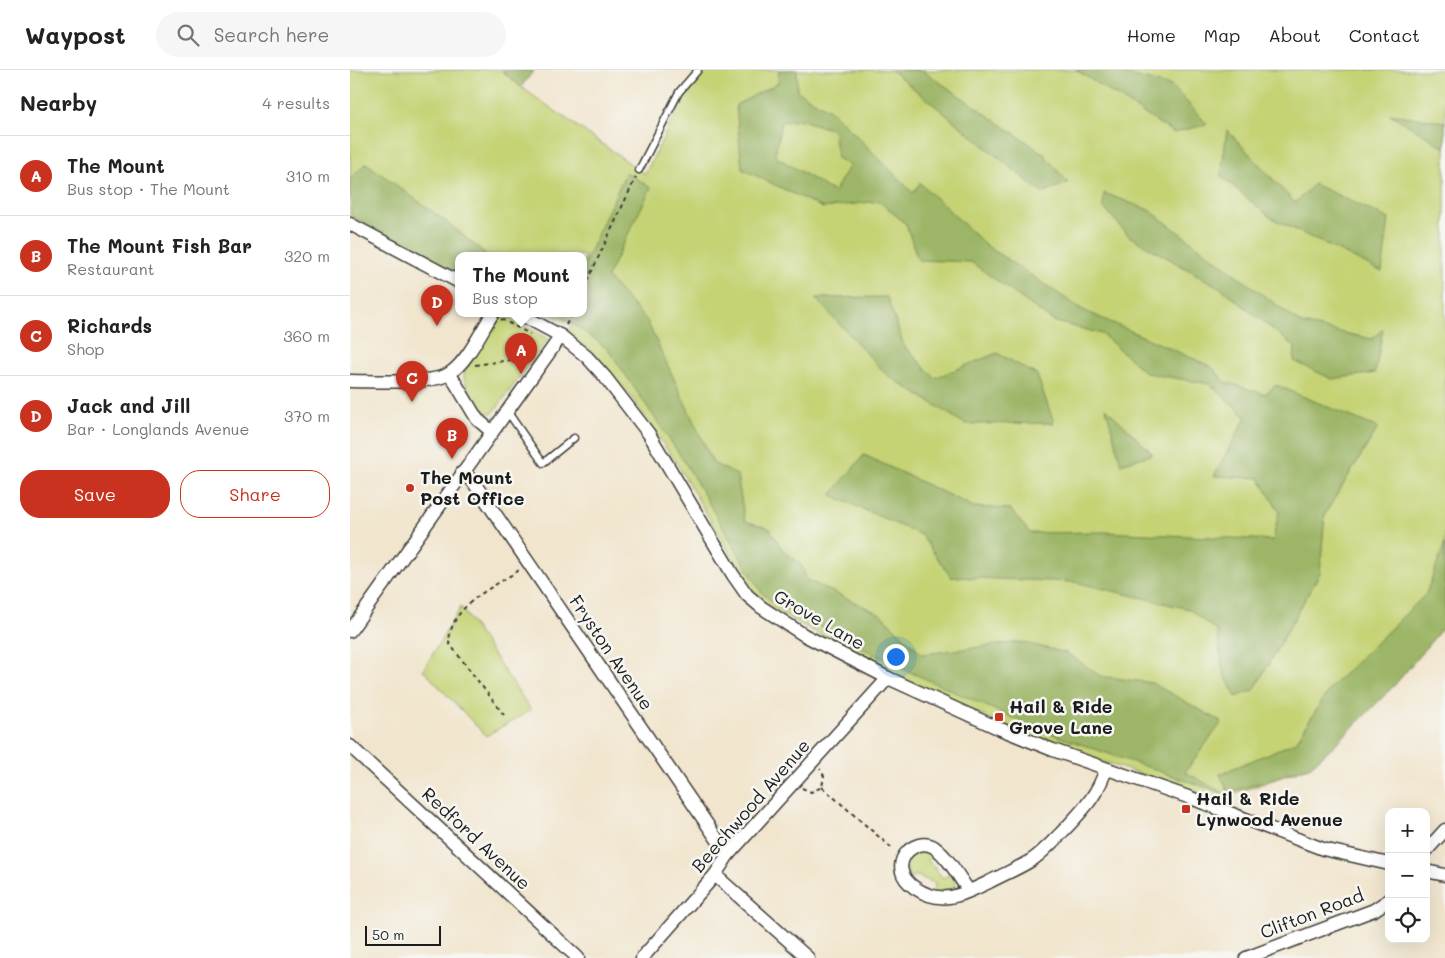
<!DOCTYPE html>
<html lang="en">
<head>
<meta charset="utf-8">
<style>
  body { margin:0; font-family:Mali,sans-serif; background:#f6f6f6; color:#222 }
  .controls { position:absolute; right:15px; bottom:15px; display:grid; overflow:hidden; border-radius:10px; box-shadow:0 5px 20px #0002 }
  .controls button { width:45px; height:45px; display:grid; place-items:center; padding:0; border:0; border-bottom:1px solid #e0e0e0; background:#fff; color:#222; font:25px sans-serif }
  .scale { position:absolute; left:15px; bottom:12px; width:76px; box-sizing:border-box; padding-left:5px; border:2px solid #1c1c1c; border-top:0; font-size:14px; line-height:18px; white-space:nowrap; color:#1c1c1c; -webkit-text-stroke:4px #f6f6f2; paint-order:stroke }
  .you { position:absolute; left:545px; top:586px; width:18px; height:18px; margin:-12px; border:4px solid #fff; border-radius:50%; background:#1a73e8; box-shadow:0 0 0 8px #1a73e833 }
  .badge { display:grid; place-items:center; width:32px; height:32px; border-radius:50%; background:#c8321e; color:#fff; font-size:16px; font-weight:700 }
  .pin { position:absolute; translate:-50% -41px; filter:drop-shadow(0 1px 2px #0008) }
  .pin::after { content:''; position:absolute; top:26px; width:18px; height:15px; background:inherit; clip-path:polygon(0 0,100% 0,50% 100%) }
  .popup { position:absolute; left:105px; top:182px; width:132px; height:65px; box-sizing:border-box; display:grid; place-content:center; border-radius:10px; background:#fff; filter:drop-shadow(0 1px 4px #0005); font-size:16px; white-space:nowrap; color:#767676 }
  .popup b { font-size:19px; color:#222 }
  .popup::after { content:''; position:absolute; left:50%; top:100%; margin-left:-10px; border:10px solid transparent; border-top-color:#fff }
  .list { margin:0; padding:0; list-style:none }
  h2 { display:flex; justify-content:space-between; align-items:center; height:65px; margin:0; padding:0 20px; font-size:21px }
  h2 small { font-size:16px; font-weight:400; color:#767676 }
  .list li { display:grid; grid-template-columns:32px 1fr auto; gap:15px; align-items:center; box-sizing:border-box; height:80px; padding:0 20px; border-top:1px solid #e0e0e0 }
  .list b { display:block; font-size:19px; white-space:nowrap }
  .list p { margin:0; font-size:16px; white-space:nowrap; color:#767676 }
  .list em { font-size:16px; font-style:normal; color:#767676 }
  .actions { display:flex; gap:10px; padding:15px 20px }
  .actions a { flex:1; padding:11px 0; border:1px solid #c8321e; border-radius:20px; text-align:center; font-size:18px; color:#c8321e }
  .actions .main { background:#c8321e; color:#fff }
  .icon { flex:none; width:28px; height:28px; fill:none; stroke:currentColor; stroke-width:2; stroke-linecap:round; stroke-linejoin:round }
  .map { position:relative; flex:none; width:1095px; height:888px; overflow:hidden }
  header { display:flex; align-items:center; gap:30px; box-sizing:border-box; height:70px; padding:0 25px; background:#fff; border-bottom:1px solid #e0e0e0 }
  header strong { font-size:24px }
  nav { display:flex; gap:28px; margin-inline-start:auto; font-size:18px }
  .search { width:350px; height:45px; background:#f6f6f6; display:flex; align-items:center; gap:12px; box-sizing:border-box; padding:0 18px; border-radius:28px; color:#767676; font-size:19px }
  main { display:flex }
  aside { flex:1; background:#fff }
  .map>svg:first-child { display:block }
  .green { fill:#c5d375; stroke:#707848 }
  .forest { fill:#9cb566; stroke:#5c6841; fill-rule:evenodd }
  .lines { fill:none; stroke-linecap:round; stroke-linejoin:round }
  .lane-casing { stroke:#3c3a37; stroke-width:9 }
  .street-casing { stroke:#3c3a37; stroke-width:15 }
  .path { stroke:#3c3a37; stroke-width:2; stroke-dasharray:4 4; stroke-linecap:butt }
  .lane { stroke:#fff; stroke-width:6 }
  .street { stroke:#fff; stroke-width:12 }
  .poi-dot { fill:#c8321e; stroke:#f6f6f2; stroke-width:2 }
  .labels { text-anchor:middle; stroke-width:5; stroke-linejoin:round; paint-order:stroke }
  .poi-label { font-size:18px; font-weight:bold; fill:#1c1c1c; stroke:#f6f6f2; text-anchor:start }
  .street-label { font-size:18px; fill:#1c1c1c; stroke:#f6f6f2 }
</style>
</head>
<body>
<header>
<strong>Waypost</strong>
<div class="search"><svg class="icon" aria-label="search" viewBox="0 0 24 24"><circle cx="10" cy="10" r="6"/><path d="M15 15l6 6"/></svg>Search here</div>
<nav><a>Home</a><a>Map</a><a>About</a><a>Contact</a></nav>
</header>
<main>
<aside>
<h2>Nearby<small>4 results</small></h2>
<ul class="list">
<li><span class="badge">A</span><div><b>The Mount</b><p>Bus stop · The Mount</p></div><em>310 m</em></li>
<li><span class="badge">B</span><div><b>The Mount Fish Bar</b><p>Restaurant</p></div><em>320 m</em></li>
<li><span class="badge">C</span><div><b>Richards</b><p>Shop</p></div><em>360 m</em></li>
<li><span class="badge">D</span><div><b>Jack and Jill</b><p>Bar · Longlands Avenue</p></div><em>370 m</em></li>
</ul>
<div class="actions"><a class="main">Save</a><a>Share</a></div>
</aside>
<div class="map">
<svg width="1095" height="888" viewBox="0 0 1095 888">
  <rect width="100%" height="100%" fill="#f6f6f2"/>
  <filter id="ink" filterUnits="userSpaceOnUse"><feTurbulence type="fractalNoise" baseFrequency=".02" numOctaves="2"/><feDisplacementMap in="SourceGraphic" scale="10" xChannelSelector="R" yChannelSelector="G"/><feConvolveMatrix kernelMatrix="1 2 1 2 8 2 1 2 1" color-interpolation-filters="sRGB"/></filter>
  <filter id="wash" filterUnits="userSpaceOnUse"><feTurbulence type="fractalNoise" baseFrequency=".0096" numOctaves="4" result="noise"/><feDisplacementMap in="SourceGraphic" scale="20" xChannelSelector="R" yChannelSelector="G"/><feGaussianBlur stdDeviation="1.12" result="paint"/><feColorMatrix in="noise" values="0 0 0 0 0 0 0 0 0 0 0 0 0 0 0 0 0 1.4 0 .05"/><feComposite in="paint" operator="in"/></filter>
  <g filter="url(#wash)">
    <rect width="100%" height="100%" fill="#f1e5cd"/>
    <!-- green -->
    <g class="green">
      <path d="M 0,0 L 151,0 L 171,17 L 295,104 L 334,27 L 356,0 L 1095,0 L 1095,552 L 1026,632 L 959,697 L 876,727 L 875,731 L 685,670 L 540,603 L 424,539 L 408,529 L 401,518 L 327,394 L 280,325 L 241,281 L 218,263 L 222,254 L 199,243 L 234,243 L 234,185 L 109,185 L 0,129 Z"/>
      <path d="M 152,243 L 198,269 L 143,343 C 132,343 126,340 122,329 C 120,323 115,314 114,307 C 113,294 143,255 152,243 Z"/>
      <path d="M 111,537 L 181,640 L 136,666 L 73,600 Z"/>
      <path d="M 577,779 L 585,783 L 578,790 L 593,808 L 602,803 L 605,806 L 605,816 L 599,821 L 584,822 L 585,813 L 564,805 L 561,809 C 551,793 558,781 577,779 Z"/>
    </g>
    <!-- forest -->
    <g class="forest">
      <path d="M 151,0 L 184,0 L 171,17 Z"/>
      <path d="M 429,0 L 447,0 L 447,21 L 483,42 L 563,123 L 570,113 L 637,176 L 733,240 L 862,297 L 875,312 L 915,324 L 926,315 L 1028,358 L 975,444 L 970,503 L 904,620 L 886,627 L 873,602 L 867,561 L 839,539 L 725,512 L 601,507 L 571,465 L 481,425 L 514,385 L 624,437 L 660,439 L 680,463 L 753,462 L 923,470 L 929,441 L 909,408 L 864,406 L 896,347 L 860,314 L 796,303 L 752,264 L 703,251 L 621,192 L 568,190 L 556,154 L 529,131 L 473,138 L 392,99 L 386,35 L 428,13 ZM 452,50 L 483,60 L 487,88 L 500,95 L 484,122 L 425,86 L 431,52 Z"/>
      <path d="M 541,0 L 572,0 L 694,84 L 718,113 L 692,123 Z"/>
      <path d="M 726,0 L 761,0 L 822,16 L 857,54 L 824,63 Z"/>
      <path d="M 1040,44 L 1095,52 L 1095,78 Z"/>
      <path d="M 877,60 L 945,133 L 964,114 L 1039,149 L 1032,202 L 921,148 L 871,106 Z"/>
      <path d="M 16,93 L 98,153 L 137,185 L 109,185 L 108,204 L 0,146 L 0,109 Z"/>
      <path d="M 276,102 L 301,118 L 257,207 L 297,251 L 363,393 L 387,405 L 395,451 L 419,458 L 433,480 L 451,494 L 457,510 L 530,544 L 572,584 L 671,572 L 717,583 L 750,606 L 802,613 L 872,652 L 835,702 L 875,724 L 690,660 L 551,598 L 421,531 L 411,522 L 334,391 L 258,279 L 208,243 L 234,243 L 234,194 Z"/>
      <path d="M 754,123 L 799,140 L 952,254 L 1022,269 L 1033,259 L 1025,303 L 982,309 L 944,291 L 945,277 L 872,219 L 779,166 L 753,137 Z"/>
      <path d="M 537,227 L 554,276 L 585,308 L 647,283 L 687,305 L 704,353 L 615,354 L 537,305 L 465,228 Z"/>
      <path d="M 756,338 L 803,384 L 771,394 Z"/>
      <path d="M 1095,473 L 1095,555 L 1043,617 L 989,671 L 961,696 L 879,723 L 870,704 L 946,672 L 981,617 L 1076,524 Z"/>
    </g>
  </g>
  <g filter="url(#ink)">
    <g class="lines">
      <!-- lane casing -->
      <g class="lane-casing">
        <g id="lane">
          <path d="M 289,100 L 329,22 L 348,0"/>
          <path d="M 157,341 L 193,393 L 224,368"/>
        </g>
      </g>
      <!-- street casing -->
      <g class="street-casing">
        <g id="street">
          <path d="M 0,154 L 109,212"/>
          <path d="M 168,243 L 211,266 L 237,287 L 255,307 L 299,364 L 383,505 L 397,525 L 411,537 L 454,565 L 538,608 L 648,658 L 703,680 L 841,728 L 973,779 L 1039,794"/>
          <path d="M 100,304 L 127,349 L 142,362"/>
          <path d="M 0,311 C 22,311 85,315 100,303 C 118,291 131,261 143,243"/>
          <path d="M 112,403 L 122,410 L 378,785"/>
          <path d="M 0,561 L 211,266"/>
          <path d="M 0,676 L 228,888"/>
          <path d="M 1076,781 L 1095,760"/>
          <path d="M 1076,801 L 1095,805"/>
          <path d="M 365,805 L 458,888"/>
          <path d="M 619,821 C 608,806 599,788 584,777 C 564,765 533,796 565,818 C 592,836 612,825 639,812 C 652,805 667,799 680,791 C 693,784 735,739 743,726 C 749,717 753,708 756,699"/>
          <path d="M 292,888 L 365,805 L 378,785 L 538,608"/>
          <path d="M 896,888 L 1024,840 L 1039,830"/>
        </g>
      </g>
      <!-- path -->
      <g class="path">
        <path d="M 234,218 L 286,107"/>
        <path d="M 151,249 L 180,264"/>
        <path d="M 216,255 L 222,243"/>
        <path d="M 125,295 L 182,287"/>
        <path d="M 154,645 L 99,573 C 100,535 141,519 169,500"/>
        <path d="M 472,717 L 544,780"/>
        <path d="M 452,718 L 461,722 L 472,717 L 474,706 L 470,699"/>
      </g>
      <!-- lane -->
      <use href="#lane" class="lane"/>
      <!-- street -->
      <use href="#street" class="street"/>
    </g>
  </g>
  <!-- markers -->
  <g class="poi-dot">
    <circle cx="60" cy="418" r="5"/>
    <rect x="644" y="642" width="10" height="10" rx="2.5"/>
    <rect x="831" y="734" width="10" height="10" rx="2.5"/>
  </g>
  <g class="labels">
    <!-- poi labels -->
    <g class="poi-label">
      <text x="70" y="414">The Mount<tspan x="70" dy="21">Post Office</tspan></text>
      <text x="659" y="643">Hail &amp; Ride<tspan x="659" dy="21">Grove Lane</tspan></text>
      <text x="846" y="735">Hail &amp; Ride<tspan x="846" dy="21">Lynwood Avenue</tspan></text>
    </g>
    <!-- street labels -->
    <g class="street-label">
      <text transform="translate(469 550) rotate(30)" y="6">Grove Lane</text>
      <text transform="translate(261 583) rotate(56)" y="6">Fryston Avenue</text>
      <text transform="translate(401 736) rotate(-49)" y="6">Beechwood Avenue</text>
      <text transform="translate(126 769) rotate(43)" y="6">Redford Avenue</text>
      <text transform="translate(962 844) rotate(-21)" y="6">Clifton Road</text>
    </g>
  </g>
</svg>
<div class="controls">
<button>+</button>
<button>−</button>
<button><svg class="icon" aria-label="locate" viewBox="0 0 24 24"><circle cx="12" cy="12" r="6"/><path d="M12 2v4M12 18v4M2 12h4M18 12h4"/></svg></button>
</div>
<div class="scale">50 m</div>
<div class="you"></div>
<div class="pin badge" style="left:171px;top:304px">A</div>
<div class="popup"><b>The Mount</b>Bus stop</div>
<div class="pin badge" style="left:102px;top:389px">B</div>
<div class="pin badge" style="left:62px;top:332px">C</div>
<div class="pin badge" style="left:87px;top:256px">D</div>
</div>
</main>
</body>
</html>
